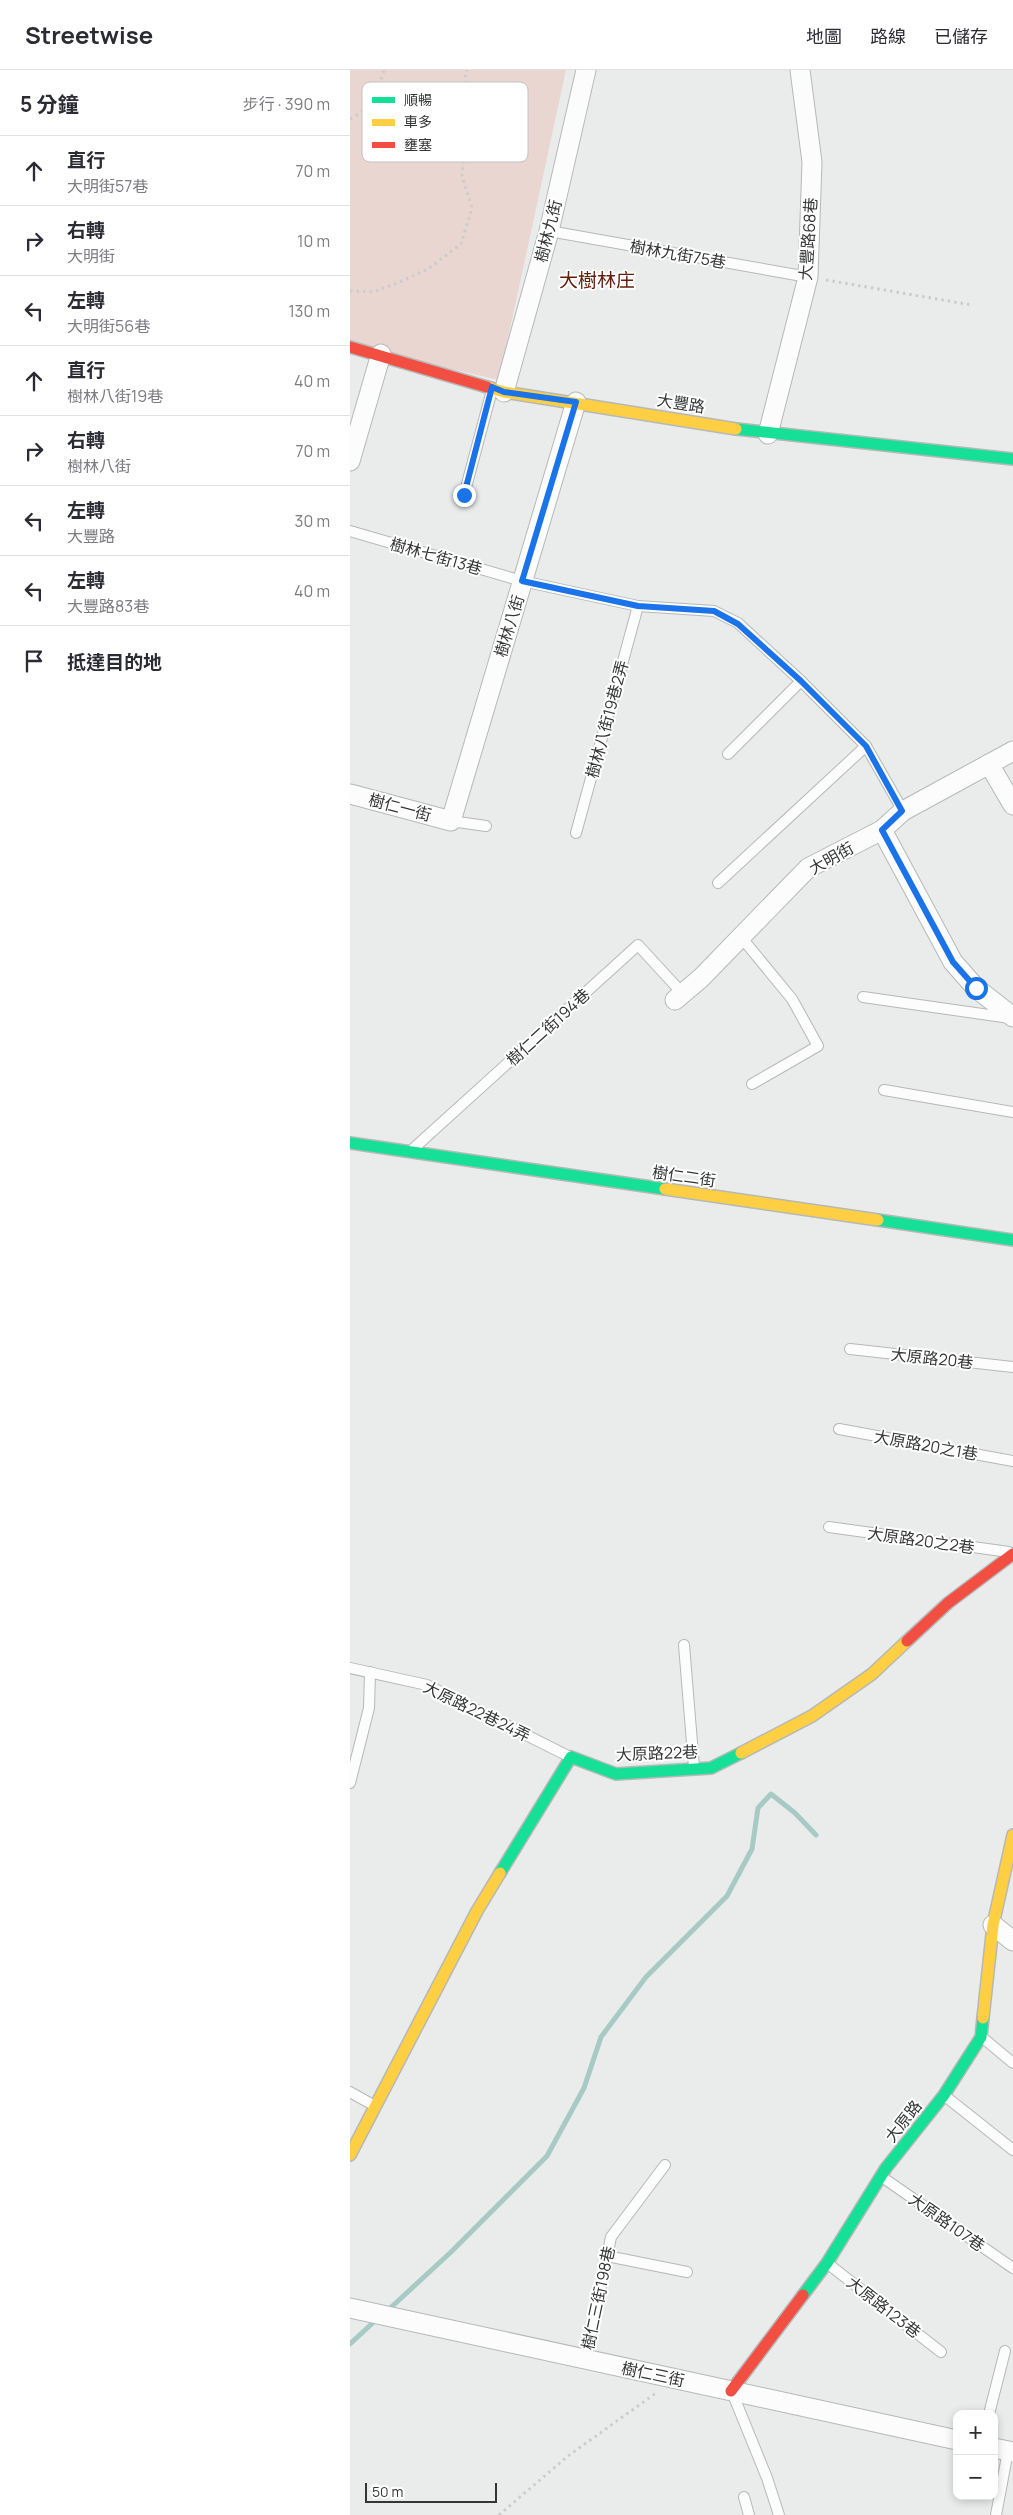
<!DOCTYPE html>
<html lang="zh-TW">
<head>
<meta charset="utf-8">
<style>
  body { margin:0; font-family:Manrope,"Noto Sans TC",sans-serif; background:#f7f7f7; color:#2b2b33 }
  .controls { position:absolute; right:15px; bottom:15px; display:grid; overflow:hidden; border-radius:10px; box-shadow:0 2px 8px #0003 }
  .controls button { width:45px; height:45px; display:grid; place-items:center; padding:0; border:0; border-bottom:1px solid #e1e1e2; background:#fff; color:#2b2b33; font:25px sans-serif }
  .scale { position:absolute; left:15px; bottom:12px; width:132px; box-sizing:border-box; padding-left:5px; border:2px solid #343635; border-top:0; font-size:14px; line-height:18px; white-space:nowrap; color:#343635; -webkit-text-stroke:4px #fff; paint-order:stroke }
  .stop { position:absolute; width:15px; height:15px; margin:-11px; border:4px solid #1a73e8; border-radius:50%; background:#fff }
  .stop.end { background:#1a73e8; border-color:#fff; box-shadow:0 1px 5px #0008 }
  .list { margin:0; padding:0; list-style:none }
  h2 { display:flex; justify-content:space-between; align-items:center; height:65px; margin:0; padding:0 20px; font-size:21px }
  h2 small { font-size:16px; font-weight:400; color:#7c7c81 }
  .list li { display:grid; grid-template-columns:32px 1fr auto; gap:15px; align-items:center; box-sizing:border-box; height:70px; padding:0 20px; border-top:1px solid #e1e1e2 }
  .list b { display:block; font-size:19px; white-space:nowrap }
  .list p { margin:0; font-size:16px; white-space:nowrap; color:#7c7c81 }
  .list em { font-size:16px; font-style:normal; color:#7c7c81 }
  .icon { flex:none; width:28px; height:28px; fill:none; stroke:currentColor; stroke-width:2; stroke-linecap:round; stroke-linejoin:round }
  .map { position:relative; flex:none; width:663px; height:2445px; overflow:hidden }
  header { display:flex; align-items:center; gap:30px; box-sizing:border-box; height:70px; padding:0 25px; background:#fff; border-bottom:1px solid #e1e1e2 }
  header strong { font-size:24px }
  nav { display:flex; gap:28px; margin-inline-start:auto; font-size:18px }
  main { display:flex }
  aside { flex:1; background:#fff }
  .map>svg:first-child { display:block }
  .green { fill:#e9d6d0 }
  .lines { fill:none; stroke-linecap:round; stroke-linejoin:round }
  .stream { stroke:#a8cac4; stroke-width:5 }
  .lane-casing { stroke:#b6b8b7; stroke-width:12 }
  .street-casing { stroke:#b6b8b7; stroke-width:21 }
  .fast-casing { stroke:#b6b8b7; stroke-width:14 }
  .slow-casing { stroke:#b6b8b7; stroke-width:14 }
  .jam-casing { stroke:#b6b8b7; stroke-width:14 }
  .path { stroke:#ccc; stroke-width:3; stroke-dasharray:2.5 4; stroke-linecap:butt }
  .lane { stroke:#fcfcfc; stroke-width:10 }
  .street { stroke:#fcfcfc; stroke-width:19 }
  .fast { stroke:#16e098; stroke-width:11 }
  .slow { stroke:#ffcf43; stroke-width:11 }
  .jam { stroke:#f24e42; stroke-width:11 }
  .route { stroke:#1a73e8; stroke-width:6 }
  .labels { text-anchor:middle; stroke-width:4; stroke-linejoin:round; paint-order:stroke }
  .street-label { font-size:16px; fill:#343635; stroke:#fff }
  .quarter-label { font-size:19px; fill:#61200b; stroke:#fff }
  .key { fill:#fff; stroke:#c2c3c2; stroke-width:1 }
  .key-label { font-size:14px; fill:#343635 }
</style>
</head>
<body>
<header>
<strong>Streetwise</strong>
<nav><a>地圖</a><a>路線</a><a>已儲存</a></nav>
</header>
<main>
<aside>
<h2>5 分鐘<small>步行 · 390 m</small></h2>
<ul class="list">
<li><svg class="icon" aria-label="ahead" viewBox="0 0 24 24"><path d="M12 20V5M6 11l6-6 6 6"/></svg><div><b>直行</b><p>大明街57巷</p></div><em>70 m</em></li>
<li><svg class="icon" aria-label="right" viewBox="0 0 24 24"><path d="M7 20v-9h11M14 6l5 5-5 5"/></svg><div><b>右轉</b><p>大明街</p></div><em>10 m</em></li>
<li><svg class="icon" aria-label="left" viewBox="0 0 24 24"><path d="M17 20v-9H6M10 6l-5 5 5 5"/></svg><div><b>左轉</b><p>大明街56巷</p></div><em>130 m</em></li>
<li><svg class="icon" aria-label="ahead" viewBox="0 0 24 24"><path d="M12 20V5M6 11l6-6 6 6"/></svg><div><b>直行</b><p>樹林八街19巷</p></div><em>40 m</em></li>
<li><svg class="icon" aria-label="right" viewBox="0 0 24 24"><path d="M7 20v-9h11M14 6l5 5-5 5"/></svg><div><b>右轉</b><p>樹林八街</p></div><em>70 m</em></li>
<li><svg class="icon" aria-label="left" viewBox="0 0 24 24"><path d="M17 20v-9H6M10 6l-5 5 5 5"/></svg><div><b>左轉</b><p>大豐路</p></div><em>30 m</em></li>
<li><svg class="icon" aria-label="left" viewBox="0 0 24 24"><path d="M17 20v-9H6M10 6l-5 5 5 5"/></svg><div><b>左轉</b><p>大豐路83巷</p></div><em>40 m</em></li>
<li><svg class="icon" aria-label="arrive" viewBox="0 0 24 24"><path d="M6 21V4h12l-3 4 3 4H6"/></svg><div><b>抵達目的地</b></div></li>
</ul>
</aside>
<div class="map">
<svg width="663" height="2445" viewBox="0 0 663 2445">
  <rect width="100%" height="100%" fill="#eaeceb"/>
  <!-- green -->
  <path class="green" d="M 0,0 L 216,0 L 149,310 L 0,276 Z"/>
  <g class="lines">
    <!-- stream -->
    <g class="stream">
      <path d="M 36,2242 L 101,2182 L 197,2086 L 234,2018 L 251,1967 L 296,1907 L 377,1826 L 402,1779 L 408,1738 L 421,1724 L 445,1743 L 466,1765"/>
      <path d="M 0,2274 L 27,2249"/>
    </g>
    <!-- lane casing -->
    <g class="lane-casing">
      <g id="lane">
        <path d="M 199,161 L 458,207"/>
        <path d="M 114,425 L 142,320"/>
        <path d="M 0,461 L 172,511 L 288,536 L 364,541 L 388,553 L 451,611 L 516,676 L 553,741"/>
        <path d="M 378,684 L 451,611"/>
        <path d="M 101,751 L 136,756"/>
        <path d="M 226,763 L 288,536"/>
        <path d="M 368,813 L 516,676"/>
        <path d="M 391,867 L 442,929 L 468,976 L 402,1014"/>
        <path d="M 513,927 L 660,948"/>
        <path d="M 534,1020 L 663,1042"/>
        <path d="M 64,1078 L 288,875 L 333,924"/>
        <path d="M 500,1279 L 663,1297"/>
        <path d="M 489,1359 L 663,1391"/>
        <path d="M 479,1457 L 659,1482"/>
        <path d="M 334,1575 L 344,1697"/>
        <path d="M 0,1598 L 77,1615 L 220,1687"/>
        <path d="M 0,1713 L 19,1638 L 20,1602"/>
        <path d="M 633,1968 L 663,1993"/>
        <path d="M 0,2022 L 25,2036"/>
        <path d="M 595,2026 L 663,2080"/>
        <path d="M 532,2107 L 663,2198"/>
        <path d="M 257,2186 L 337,2202"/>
        <path d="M 477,2193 L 591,2282"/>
        <path d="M 236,2289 L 261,2167 L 315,2095"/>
        <path d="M 382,2322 L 417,2408 L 429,2445"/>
        <path d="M 639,2344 L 655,2281"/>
        <path d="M 394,2427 L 399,2445"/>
        <path d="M 646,2445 L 658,2381"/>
      </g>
    </g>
    <!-- street casing -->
    <g class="street-casing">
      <g id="street">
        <path d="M 154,322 L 199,161 L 236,0"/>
        <path d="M 418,364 L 458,207 L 462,92 L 450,0"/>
        <path d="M 0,391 L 31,284"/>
        <path d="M 639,694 L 663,735"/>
        <path d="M 0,724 L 101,751 L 226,332"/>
        <path d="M 532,760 L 603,892 L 626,918 L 663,947"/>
        <path d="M 325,930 L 351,908 L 458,798 L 532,760 L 553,741 L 663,681"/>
        <path d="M 643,1855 L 663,1871"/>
        <path d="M 0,2238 L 607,2370"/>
        <path d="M 644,2378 L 663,2382"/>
      </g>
    </g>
    <!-- fast casing -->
    <g class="fast-casing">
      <g id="fast">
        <path d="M 386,359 L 663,389"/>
        <path d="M 0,1073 L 315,1119"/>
        <path d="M 528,1150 L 663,1170"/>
        <path d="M 150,1803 L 221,1687 L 266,1704 L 361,1698 L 391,1683"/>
        <path d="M 453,2225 L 477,2193 L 536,2098 L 594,2025 L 631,1967 L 633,1948"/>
      </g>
    </g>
    <!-- slow casing -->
    <g class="slow-casing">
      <g id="slow">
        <path d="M 137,317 L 154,322 L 386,359"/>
        <path d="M 315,1119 L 528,1150"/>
        <path d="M 391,1683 L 462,1646 L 522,1604 L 557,1571"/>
        <path d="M 633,1948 L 643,1855 L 663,1765"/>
        <path d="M 0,2085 L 127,1841 L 150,1803"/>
      </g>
    </g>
    <!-- jam casing -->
    <g class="jam-casing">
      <g id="jam">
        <path d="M 0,277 L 137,317"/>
        <path d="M 557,1571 L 598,1533 L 663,1484"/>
        <path d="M 381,2321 L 453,2225"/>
      </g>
    </g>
    <!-- path -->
    <g class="path">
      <path d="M 0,49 C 21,39 28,21 34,0"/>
      <path d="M 476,210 L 622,235"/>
      <path d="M 0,221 L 23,222 L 50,212 L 78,199 L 111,174 L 122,138 L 112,106 L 114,81 L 126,57 L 127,41 L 115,8 L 117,0"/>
      <path d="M 149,2445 L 218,2386 L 306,2323"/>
    </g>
    <!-- lane -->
    <use href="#lane" class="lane"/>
    <!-- street -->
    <use href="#street" class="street"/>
    <!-- fast -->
    <use href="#fast" class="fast"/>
    <!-- slow -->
    <use href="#slow" class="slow"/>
    <!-- jam -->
    <use href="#jam" class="jam"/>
  </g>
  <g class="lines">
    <!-- route -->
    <path class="route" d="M 114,425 L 142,317 L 154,322 L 226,332 L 172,511 L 288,536 L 364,541 L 388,554 L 451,611 L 516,676 L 552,741 L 532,760 L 603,892 L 626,918"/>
  </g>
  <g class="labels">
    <!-- street labels -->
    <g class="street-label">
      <text transform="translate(198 161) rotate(-76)" y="6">樹林九街</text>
      <text transform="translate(458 169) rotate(-86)" y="6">大豐路68巷</text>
      <text transform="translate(328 184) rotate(10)" y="6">樹林九街75巷</text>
      <text transform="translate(331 333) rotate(9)" y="6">大豐路</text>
      <text transform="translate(86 486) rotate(16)" y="6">樹林七街13巷</text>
      <text transform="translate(159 556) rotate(-73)" y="6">樹林八街</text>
      <text transform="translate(257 649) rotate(-75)" y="6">樹林八街19巷2弄</text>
      <text transform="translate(50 737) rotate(15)" y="6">樹仁一街</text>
      <text transform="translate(481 788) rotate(-29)" y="6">大明街</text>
      <text transform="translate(198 957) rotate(-42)" y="6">樹仁二街194巷</text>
      <text transform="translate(334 1106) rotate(8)" y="6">樹仁二街</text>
      <text transform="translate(582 1288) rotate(6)" y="6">大原路20巷</text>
      <text transform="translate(576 1375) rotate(10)" y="6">大原路20之1巷</text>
      <text transform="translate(571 1470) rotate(8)" y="6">大原路20之2巷</text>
      <text transform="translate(127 1641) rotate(26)" y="6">大原路22巷24弄</text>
      <text transform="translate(307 1683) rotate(-2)" y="6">大原路22巷</text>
      <text transform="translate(553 2051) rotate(-52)" y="6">大原路</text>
      <text transform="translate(597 2152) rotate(35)" y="6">大原路107巷</text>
      <text transform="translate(248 2228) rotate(-78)" y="6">樹仁三街198巷</text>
      <text transform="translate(534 2237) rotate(38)" y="6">大原路123巷</text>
      <text transform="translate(303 2304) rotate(12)" y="6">樹仁三街</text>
    </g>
    <!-- quarter labels -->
    <g class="quarter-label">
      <text x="247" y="217">大樹林庄</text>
    </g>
  </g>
  <!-- legend -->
  <rect x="12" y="12" width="166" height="80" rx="8" class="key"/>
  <rect x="22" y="27" width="23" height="6" fill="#16e098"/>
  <rect x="22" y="49" width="23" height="7" fill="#ffcf43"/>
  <rect x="22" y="72" width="23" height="6" fill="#f24e42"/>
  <g class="key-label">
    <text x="54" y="35">順暢</text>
    <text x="54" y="57">車多</text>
    <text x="54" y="80">壅塞</text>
  </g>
</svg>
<div class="controls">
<button>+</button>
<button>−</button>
</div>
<div class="scale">50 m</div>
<div class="stop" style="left:626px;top:918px"></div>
<div class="stop end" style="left:114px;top:425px"></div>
</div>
</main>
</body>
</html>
